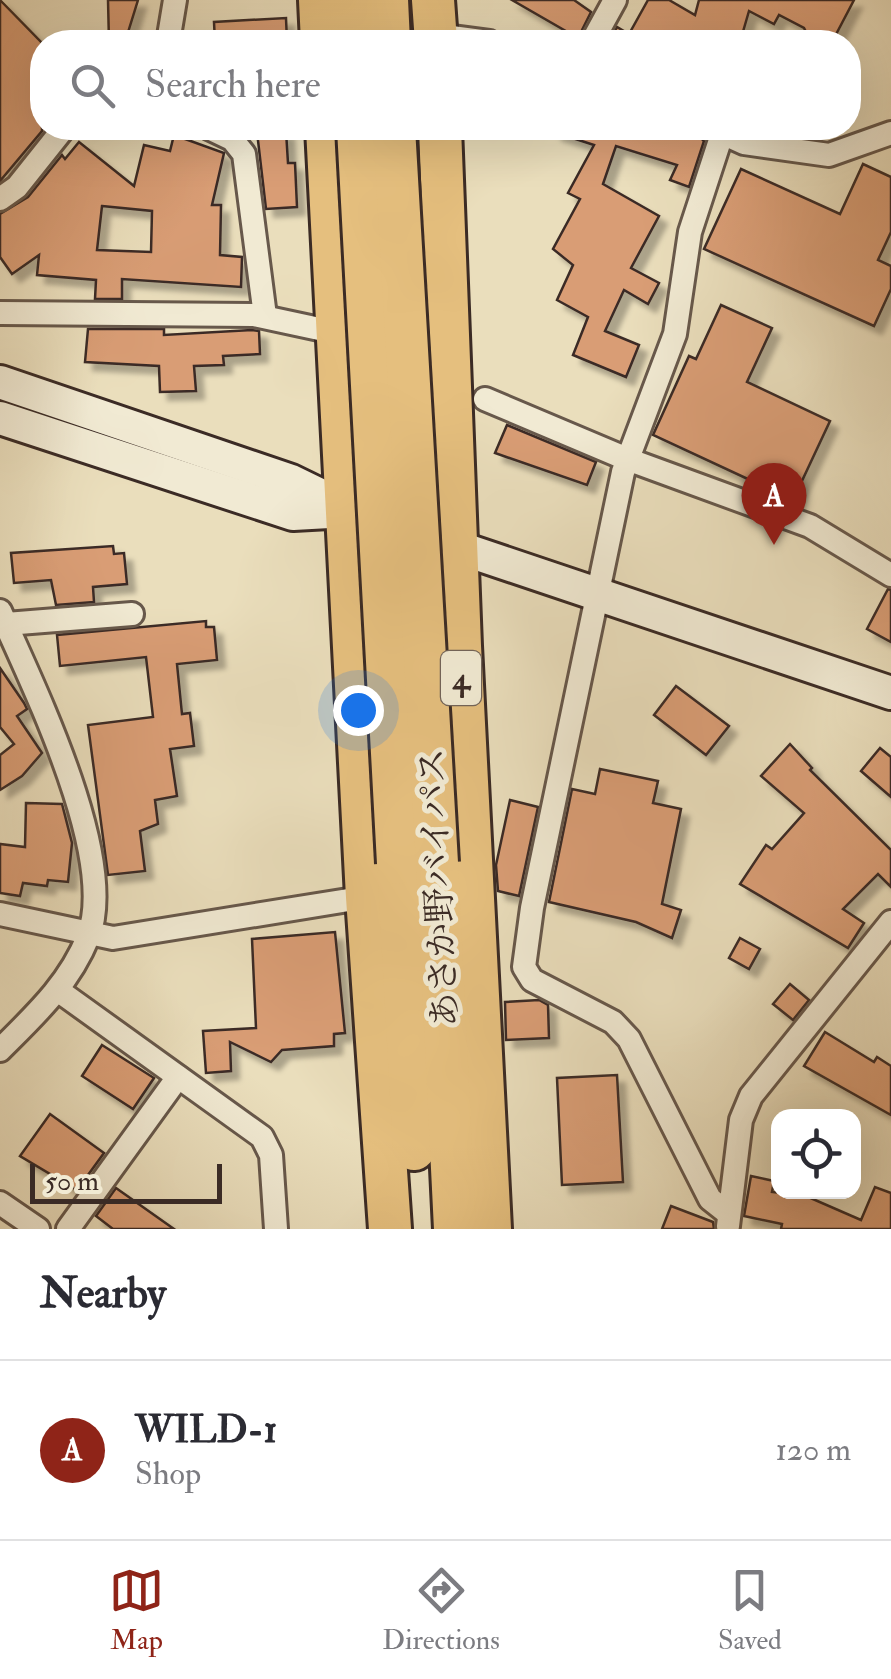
<!DOCTYPE html>
<html lang="en">
<head>
<meta charset="utf-8">
<style>
  body { margin:0; font-family:"IM FELL Double Pica","Noto Serif JP",serif; background:#f7f7f7; color:#2b2b33 }
  .controls { position:absolute; right:30px; bottom:30px; display:grid; overflow:hidden; border-radius:20px; box-shadow:0 10px 40px #0002 }
  .controls button { width:90px; height:90px; display:grid; place-items:center; padding:0; border:0; border-bottom:2px solid #e1e1e2; background:#fff; color:#2b2b33; font:50px sans-serif }
  .scale { position:absolute; left:30px; bottom:25px; width:192px; box-sizing:border-box; padding-left:10px; border:5px solid #3b2b25; border-top:0; font-size:28px; line-height:35px; white-space:nowrap; color:#3b2b25; -webkit-text-stroke:8px #f1ead3; paint-order:stroke }
  .you { position:absolute; left:358px; top:710px; width:35px; height:35px; margin:-25px; border:8px solid #fff; border-radius:50%; background:#1a73e8; box-shadow:0 0 0 15px #1a73e833 }
  .badge { display:grid; place-items:center; width:65px; height:65px; border-radius:50%; background:#8f2418; color:#fff; font-size:32px; font-weight:700 }
  .pin { position:absolute; translate:-50% -82px; filter:drop-shadow(0 2px 5px #0008) }
  .pin::after { content:''; position:absolute; top:52px; width:35px; height:30px; background:inherit; clip-path:polygon(0 0,100% 0,50% 100%) }
  .list { margin:0; padding:0; list-style:none }
  h2 { display:flex; justify-content:space-between; align-items:center; height:130px; margin:0; padding:0 40px; font-size:42px }
  h2 small { font-size:32px; font-weight:400; color:#7c7c81 }
  .list li { display:grid; grid-template-columns:65px 1fr auto; gap:30px; align-items:center; box-sizing:border-box; height:180px; padding:0 40px; border-top:2px solid #e1e1e2 }
  .list b { display:block; font-size:38px; white-space:nowrap }
  .list p { margin:0; font-size:32px; white-space:nowrap; color:#7c7c81 }
  .list em { font-size:32px; font-style:normal; color:#7c7c81 }
  .icon { flex:none; width:55px; height:55px; fill:none; stroke:currentColor; stroke-width:2; stroke-linecap:round; stroke-linejoin:round }
  .map { position:relative; flex:none; width:891px; height:1229px; overflow:hidden }
  .search { position:absolute; background:#fff; box-shadow:0 10px 40px #0002; left:30px; right:30px; top:30px; height:110px; display:flex; align-items:center; gap:25px; box-sizing:border-box; padding:0 35px; border-radius:40px; color:#7c7c81; font-size:38px }
  .sheet { height:310px; background:#fff }
  nav { display:flex; justify-content:space-around; align-items:center; box-sizing:border-box; height:140px; border-top:2px solid #e1e1e2; background:#fff; font-size:28px; color:#7c7c81 }
  nav a { display:grid; justify-items:center; gap:5px }
  nav .on { color:#8f2418 }
  .map>svg:first-child { display:block }
  .building { fill:#d99d75; stroke:#3b2b25; stroke-width:2.5; fill-rule:evenodd; filter:url(#shadow) }
  .lines { fill:none; stroke-linecap:round; stroke-linejoin:round }
  .street-casing { stroke:#67584b; stroke-width:28 }
  .secondary-casing { stroke:#3b2b25; stroke-width:38 }
  .highway-casing { stroke:#3b2b25; stroke-width:48 }
  .street { stroke:#f1ead3; stroke-width:22 }
  .secondary { stroke:#f1ead3; stroke-width:32 }
  .highway { stroke:#e5bf7e; stroke-width:42 }
  .highway-bridge-casing { stroke:#3b2b25; stroke-width:48; stroke-linecap:butt }
  .highway-bridge { stroke:#e5bf7e; stroke-width:42 }
  .labels { text-anchor:middle; stroke-width:10; stroke-linejoin:round; paint-order:stroke }
  .shield { fill:#f1ead3; stroke:#726459; stroke-width:2.5 }
  .shield-label { font-size:32px; font-weight:bold; fill:#3b2b25 }
  .street-label { font-size:35px; fill:#3b2b25; stroke:#f1ead3 }
</style>
</head>
<body>
<div class="map">
<svg width="891" height="1229" viewBox="0 0 891 1229">
  <defs>
    <filter id="shadow"><feDropShadow dx="8" dy="8" stdDeviation="2.5" flood-color="#0004"/></filter>
  </defs>
  <rect width="100%" height="100%" fill="#eadebc"/>
  <filter id="stains"><feTurbulence type="fractalNoise" baseFrequency=".002" numOctaves="4"/><feColorMatrix values="0 0 0 0 .2 0 0 0 0 .09 0 0 0 0 .02 0 0 0 .5 -.17"/></filter>
  <radialGradient id="worn" r=".72"><stop offset=".6" stop-color="#630" stop-opacity="0"/><stop offset="1" stop-color="#630" stop-opacity=".3"/></radialGradient>
  <!-- building -->
  <g class="building">
    <path d="M 0,0 L 42,43 L 42,131 L 0,181 Z"/>
    <path d="M 108,0 L 138,0 L 125,42 L 109,42 Z"/>
    <path d="M 512,0 L 574,0 L 591,12 L 578,38 Z"/>
    <path d="M 648,0 L 669,0 L 695,15 L 699,0 L 854,0 L 832,42 L 811,42 L 804,28 L 779,15 L 774,24 L 749,11 L 740,42 L 609,42 L 617,27 L 629,34 Z"/>
    <path d="M 286,18 L 287,42 L 215,42 L 214,22 Z"/>
    <path d="M 554,128 L 671,128 L 686,132 L 691,128 L 704,141 L 689,187 L 670,180 L 677,165 L 616,146 L 603,184 L 659,216 L 631,268 L 659,283 L 648,304 L 624,290 L 605,331 L 639,345 L 626,377 L 573,355 L 588,317 L 557,300 L 573,265 L 553,249 L 580,199 L 568,193 L 594,145 L 554,132 Z"/>
    <path d="M 286,131 L 288,163 L 295,163 L 297,207 L 266,209 L 257,132 Z"/>
    <path d="M 174,135 L 224,153 L 212,205 L 221,205 L 220,255 L 242,257 L 241,287 L 122,279 L 122,299 L 95,299 L 96,280 L 37,275 L 39,255 L 12,274 L 0,257 L 0,214 L 28,197 L 62,155 L 65,159 L 79,142 L 134,186 L 144,145 L 170,151 ZM 102,206 L 152,211 L 151,252 L 97,250 Z"/>
    <path d="M 863,164 L 891,177 L 891,232 L 878,260 L 891,266 L 891,289 L 874,326 L 704,249 L 741,169 L 840,214 Z"/>
    <path d="M 721,305 L 772,328 L 747,382 L 830,421 L 793,500 L 653,435 L 689,356 L 696,359 Z"/>
    <path d="M 88,329 L 164,329 L 164,335 L 252,330 L 259,331 L 260,354 L 223,356 L 224,365 L 194,366 L 196,391 L 160,392 L 159,366 L 85,362 Z"/>
    <path d="M 507,425 L 596,462 L 587,485 L 495,453 Z"/>
    <path d="M 113,546 L 114,554 L 124,553 L 127,584 L 93,587 L 94,602 L 56,605 L 51,580 L 14,583 L 11,553 Z"/>
    <path d="M 888,589 L 891,590 L 891,642 L 867,629 Z"/>
    <path d="M 206,621 L 206,627 L 214,627 L 217,660 L 177,664 L 182,714 L 190,713 L 194,746 L 170,749 L 177,796 L 155,800 L 158,824 L 140,831 L 145,871 L 108,875 L 88,725 L 153,717 L 146,657 L 60,666 L 57,635 Z"/>
    <path d="M 0,668 L 24,703 L 27,709 L 17,716 L 42,753 L 22,776 L 0,790 L 0,755 L 14,744 L 0,727 Z"/>
    <path d="M 676,686 L 729,726 L 706,755 L 654,715 Z"/>
    <path d="M 790,744 L 812,768 L 810,770 L 891,850 L 891,887 L 878,874 L 843,909 L 864,923 L 848,948 L 740,884 L 766,845 L 772,849 L 804,813 L 761,776 Z"/>
    <path d="M 880,748 L 891,757 L 891,797 L 861,771 Z"/>
    <path d="M 600,769 L 658,781 L 653,803 L 681,809 L 662,904 L 681,910 L 672,938 L 636,922 L 549,902 L 572,789 L 595,794 Z"/>
    <path d="M 510,800 L 538,807 L 519,896 L 498,891 L 496,865 Z"/>
    <path d="M 26,803 L 62,804 L 72,843 L 68,882 L 48,880 L 47,886 L 23,883 L 20,896 L 0,893 L 0,844 L 25,847 Z"/>
    <path d="M 335,932 L 345,1033 L 334,1034 L 334,1046 L 282,1050 L 271,1062 L 230,1042 L 231,1071 L 206,1073 L 203,1031 L 256,1028 L 252,939 Z"/>
    <path d="M 740,938 L 760,949 L 749,969 L 729,958 Z"/>
    <path d="M 790,984 L 809,1000 L 793,1020 L 773,1004 Z"/>
    <path d="M 539,1000 L 548,1005 L 549,1038 L 506,1040 L 505,1002 Z"/>
    <path d="M 825,1032 L 874,1062 L 877,1057 L 891,1066 L 891,1115 L 804,1066 Z"/>
    <path d="M 102,1045 L 154,1078 L 133,1109 L 82,1076 Z"/>
    <path d="M 617,1075 L 623,1182 L 562,1185 L 557,1078 Z"/>
    <path d="M 50,1114 L 104,1153 L 77,1190 L 20,1156 Z"/>
    <path d="M 751,1176 L 774,1181 L 772,1192 L 806,1196 L 861,1220 L 875,1187 L 891,1193 L 891,1229 L 781,1229 L 782,1224 L 744,1216 Z"/>
    <path d="M 116,1188 L 174,1229 L 113,1229 L 96,1216 Z"/>
    <path d="M 671,1206 L 713,1222 L 714,1229 L 662,1229 Z"/>
  </g>
  <g class="lines">
    <!-- street casing -->
    <g class="street-casing">
      <g id="street">
        <path d="M 436,35 L 489,42"/>
        <path d="M 168,42 L 175,0"/>
        <path d="M 592,42 L 615,0"/>
        <path d="M 209,128 L 232,139 L 244,154 L 265,316"/>
        <path d="M 711,128 L 744,143 L 829,155 L 891,133"/>
        <path d="M 724,128 L 690,232 L 675,334 L 623,472 L 532,908 L 524,967 L 532,980 L 613,1022 L 629,1039 L 710,1199 L 729,1214"/>
        <path d="M 0,199 L 17,187 L 64,128"/>
        <path d="M 0,313 L 254,315 L 338,333"/>
        <path d="M 485,399 L 627,459 L 810,526 L 891,575"/>
        <path d="M 0,611 C 33,686 119,859 88,937 C 69,984 35,1015 0,1050"/>
        <path d="M 6,624 L 132,614"/>
        <path d="M 0,914 L 113,938 L 367,897"/>
        <path d="M 59,991 L 262,1137 L 271,1155 L 276,1229"/>
        <path d="M 0,1203 L 38,1229"/>
        <path d="M 728,1226 L 741,1120 L 751,1096 L 891,922"/>
        <path d="M 68,1229 L 178,1077"/>
      </g>
    </g>
    <!-- secondary casing -->
    <g class="secondary-casing">
      <g id="secondary">
        <path d="M 0,382 L 291,481 L 365,517"/>
        <path d="M 0,418 L 293,514 L 347,511"/>
        <path d="M 436,540 L 891,693"/>
      </g>
    </g>
    <!-- highway casing -->
    <g class="highway-casing">
      <g id="highway">
        <path d="M 320,0 L 322,42"/>
        <path d="M 351,0 L 353,42"/>
        <path d="M 387,0 L 389,42"/>
        <path d="M 433,0 L 436,42"/>
        <path d="M 327,128 L 367,897 L 390,1229"/>
        <path d="M 440,128 L 460,646 L 490,1229"/>
        <path d="M 398,863 L 414,1149"/>
        <path d="M 437,863 L 455,1229"/>
      </g>
    </g>
    <!-- street -->
    <use href="#street" class="street"/>
    <!-- secondary -->
    <use href="#secondary" class="secondary"/>
    <!-- highway -->
    <use href="#highway" class="highway"/>
    <!-- highway-bridge casing -->
    <g class="highway-bridge-casing">
      <g id="highway-bridge">
        <path d="M 358,128 L 398,863"/>
        <path d="M 394,128 L 437,863"/>
      </g>
    </g>
    <!-- highway-bridge -->
    <use href="#highway-bridge" class="highway-bridge"/>
  </g>
  <g class="labels">
    <!-- shield labels -->
    <rect class="shield" x="441" y="651" width="40" height="54" rx="8"/>
    <g class="shield-label">
      <text x="461" y="689">4</text>
    </g>
    <!-- street labels -->
    <g class="street-label">
      <text transform="translate(438 888) rotate(-93)" y="12">あさか野バイパス</text>
    </g>
  </g>
  <rect width="100%" height="100%" filter="url(#stains)"/>
  <rect width="100%" height="100%" fill="url(#worn)"/>
</svg>
<div class="controls">
<button><svg class="icon" aria-label="locate" viewBox="0 0 24 24"><circle cx="12" cy="12" r="6"/><path d="M12 2v4M12 18v4M2 12h4M18 12h4"/></svg></button>
</div>
<div class="scale">50 m</div>
<div class="you"></div>
<div class="pin badge" style="left:774px;top:545px">A</div>
<div class="search"><svg class="icon" aria-label="search" viewBox="0 0 24 24"><circle cx="10" cy="10" r="6"/><path d="M15 15l6 6"/></svg>Search here</div>
</div>
<section class="sheet">
<h2>Nearby<small></small></h2>
<ul class="list">
<li><span class="badge">A</span><div><b>WILD-1</b><p>Shop</p></div><em>120 m</em></li>
</ul>
</section>
<nav>
<a class="on"><svg class="icon" aria-label="map" viewBox="0 0 24 24"><path d="M3 6l6-2 6 2 6-2v14l-6 2-6-2-6 2zM9 4v14M15 6v14"/></svg>Map</a>
<a><svg class="icon" aria-label="directions" viewBox="0 0 24 24"><path d="M12 3l9 9-9 9-9-9zM9 14v-3h6M13 9l2 2-2 2"/></svg>Directions</a>
<a><svg class="icon" aria-label="saved" viewBox="0 0 24 24"><path d="M7 4h10v16l-5-4-5 4z"/></svg>Saved</a>
</nav>
</body>
</html>
